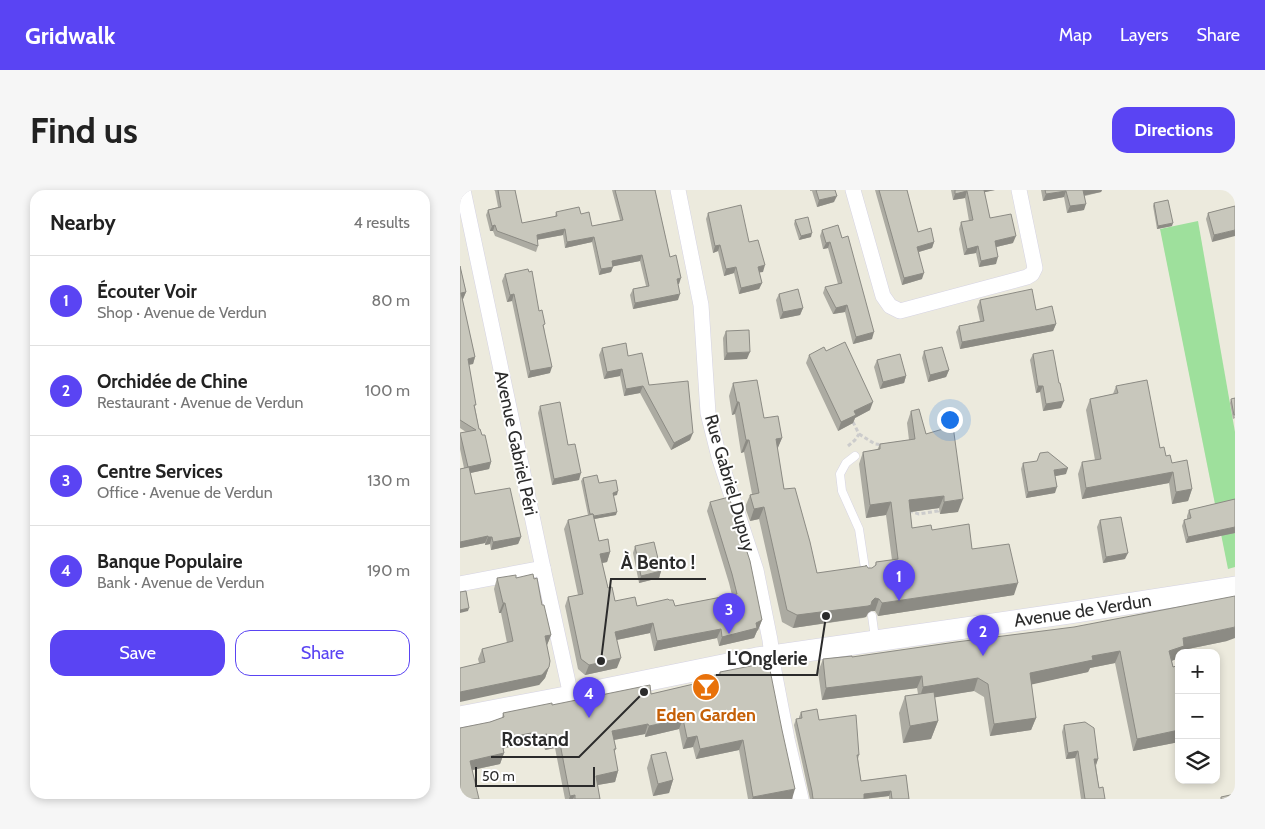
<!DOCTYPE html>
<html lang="en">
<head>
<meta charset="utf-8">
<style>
  body { margin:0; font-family:Cabin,sans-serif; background:#f6f6f6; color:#222 }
  .controls { position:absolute; right:15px; bottom:15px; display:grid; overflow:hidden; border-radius:10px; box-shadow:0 2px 8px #0003 }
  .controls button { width:45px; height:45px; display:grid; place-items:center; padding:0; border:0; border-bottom:1px solid #e0e0e0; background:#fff; color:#222; font:25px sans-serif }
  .scale { position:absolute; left:15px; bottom:12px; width:120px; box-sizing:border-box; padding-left:5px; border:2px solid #2b2b2b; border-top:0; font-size:14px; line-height:18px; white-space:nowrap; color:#2b2b2b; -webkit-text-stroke:4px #fff; paint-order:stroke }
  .you { position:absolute; left:489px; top:229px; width:18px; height:18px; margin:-12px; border:4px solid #fff; border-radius:50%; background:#1a73e8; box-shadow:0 0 0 8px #1a73e833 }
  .badge { display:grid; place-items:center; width:32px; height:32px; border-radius:50%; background:#5a44f3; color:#fff; font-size:16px; font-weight:700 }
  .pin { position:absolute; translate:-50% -41px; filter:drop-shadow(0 1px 2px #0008) }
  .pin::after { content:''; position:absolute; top:26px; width:18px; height:15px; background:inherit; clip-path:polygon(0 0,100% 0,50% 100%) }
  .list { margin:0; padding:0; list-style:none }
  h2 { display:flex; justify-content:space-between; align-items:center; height:65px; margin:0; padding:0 20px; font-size:21px }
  h2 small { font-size:16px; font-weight:400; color:#767676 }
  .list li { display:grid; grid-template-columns:32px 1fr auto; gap:15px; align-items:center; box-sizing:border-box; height:90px; padding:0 20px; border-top:1px solid #e0e0e0 }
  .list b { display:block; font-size:19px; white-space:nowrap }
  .list p { margin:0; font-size:16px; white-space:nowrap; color:#767676 }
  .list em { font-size:16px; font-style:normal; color:#767676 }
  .actions { display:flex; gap:10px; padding:15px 20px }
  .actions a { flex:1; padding:11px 0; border:1px solid #5a44f3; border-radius:15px; text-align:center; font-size:18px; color:#5a44f3 }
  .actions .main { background:#5a44f3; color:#fff }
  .icon { flex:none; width:28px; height:28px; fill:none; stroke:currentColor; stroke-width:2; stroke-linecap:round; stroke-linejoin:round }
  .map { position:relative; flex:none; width:775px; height:609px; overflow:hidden; border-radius:15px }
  header { display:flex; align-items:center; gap:30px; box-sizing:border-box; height:70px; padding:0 25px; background:#5a44f3; color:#fff }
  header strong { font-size:24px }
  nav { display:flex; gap:28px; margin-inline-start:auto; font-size:18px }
  .intro { display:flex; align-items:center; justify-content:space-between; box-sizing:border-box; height:120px; padding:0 30px }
  h1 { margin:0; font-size:35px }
  .button { padding:12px 22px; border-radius:15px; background:#5a44f3; color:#fff; font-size:18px; font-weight:700 }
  main { display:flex; gap:30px; padding:0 30px }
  aside { flex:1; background:#fff; border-radius:15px; box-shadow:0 2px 8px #0003 }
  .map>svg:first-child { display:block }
  .green { fill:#9ee09c }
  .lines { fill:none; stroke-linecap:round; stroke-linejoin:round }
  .service-casing { stroke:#d5d3e3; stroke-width:9 }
  .minor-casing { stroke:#d5d3e3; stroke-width:16 }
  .secondary-casing { stroke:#d5d3e3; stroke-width:22 }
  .path { stroke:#ccc; stroke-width:3; stroke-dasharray:4 2.5; stroke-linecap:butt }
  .service { stroke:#fff; stroke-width:8 }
  .minor { stroke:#fff; stroke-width:15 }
  .secondary { stroke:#fff; stroke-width:21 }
  .wall { fill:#acaba2 }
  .shaded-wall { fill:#8c8b84 }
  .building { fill:#c8c7bc; stroke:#8c8b84 }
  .labels { text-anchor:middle; stroke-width:4; stroke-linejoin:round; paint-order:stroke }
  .street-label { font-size:18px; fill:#2b2b2b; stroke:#fff }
  .food-label { font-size:18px; font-weight:bold; fill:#c56008; stroke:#fff }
  .leader { fill:none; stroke:#2b2b2b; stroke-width:2 }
  .callout-dot { fill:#2b2b2b; stroke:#fff; stroke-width:2 }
  .callout-label { font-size:19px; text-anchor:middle; font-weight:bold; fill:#2b2b2b; stroke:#fff; stroke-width:4; stroke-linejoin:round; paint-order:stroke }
</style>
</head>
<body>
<header>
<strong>Gridwalk</strong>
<nav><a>Map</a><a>Layers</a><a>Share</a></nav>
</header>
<div class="intro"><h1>Find us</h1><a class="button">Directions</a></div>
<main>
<aside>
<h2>Nearby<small>4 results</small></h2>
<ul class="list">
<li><span class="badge">1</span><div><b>Écouter Voir</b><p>Shop · Avenue de Verdun</p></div><em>80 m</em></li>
<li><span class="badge">2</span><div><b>Orchidée de Chine</b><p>Restaurant · Avenue de Verdun</p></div><em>100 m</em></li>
<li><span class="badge">3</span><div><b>Centre Services</b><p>Office · Avenue de Verdun</p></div><em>130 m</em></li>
<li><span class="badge">4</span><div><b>Banque Populaire</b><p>Bank · Avenue de Verdun</p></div><em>190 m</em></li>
</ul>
<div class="actions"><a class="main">Save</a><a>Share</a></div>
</aside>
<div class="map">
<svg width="775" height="609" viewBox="0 0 775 609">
  <rect width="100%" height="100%" fill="#eceadd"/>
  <!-- green -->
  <path class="green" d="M 738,31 L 775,242 L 775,377 L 768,379 L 700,39 Z"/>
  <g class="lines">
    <!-- service casing -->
    <g class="service-casing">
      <g id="service">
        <path d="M 395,266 L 386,273 L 380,284 L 382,301 L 399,339 L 406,385"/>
        <path d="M 412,426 L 415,448"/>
      </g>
    </g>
    <!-- minor casing -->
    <g class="minor-casing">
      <g id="minor">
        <path d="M 3,0 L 83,378 L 111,506"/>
        <path d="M 218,0 L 241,115 L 248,223 L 259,267 L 296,380 L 310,450 L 314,481 L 327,549 L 341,609"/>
        <path d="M 393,0 L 423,106 L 430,116 L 440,121 L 567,87 L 572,84 L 575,78 L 559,0"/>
        <path d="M 0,394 L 83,378"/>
      </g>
    </g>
    <!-- secondary casing -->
    <g class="secondary-casing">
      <g id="secondary">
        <path id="s1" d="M 0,527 L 111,506 L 297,468 L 609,423 L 775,397"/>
      </g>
    </g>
    <!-- path -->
    <g class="path">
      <path d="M 399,244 L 415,254 L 423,255"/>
      <path d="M 388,256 L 395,250 L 399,244 L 391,228"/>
      <path d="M 449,321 L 459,324 L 478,321 L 477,314"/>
    </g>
    <!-- service -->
    <use href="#service" class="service"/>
    <!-- minor -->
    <use href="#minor" class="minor"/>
    <!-- secondary -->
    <use href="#secondary" class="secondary"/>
  </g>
  <!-- wall -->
  <g class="wall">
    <path d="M 34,0 L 55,0 L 62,33 L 95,27 L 96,22 L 121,24 L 132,36 L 160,30 L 152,0 L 195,0 L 210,67 L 219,94 L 218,94 L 218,110 L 173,119 L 170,105 L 173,99 L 186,96 L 180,71 L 153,76 L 151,82 L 139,85 L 132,52 L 105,58 L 103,45 L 77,50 L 78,56 L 76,62 L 35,46 L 33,41 L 30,41 L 26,25 L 28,20 L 38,17 L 35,1 Z"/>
    <path d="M 350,0 L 375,0 L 374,12 L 357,17 L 352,1 L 350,1 Z"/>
    <path d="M 415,0 L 447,0 L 458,42 L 474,52 L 472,58 L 459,62 L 462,89 L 442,95 Z"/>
    <path d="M 491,0 L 535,0 L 524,2 L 530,28 L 553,53 L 536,57 L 536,74 L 519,77 L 516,63 L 504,65 L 499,39 L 501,32 L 509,31 L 505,8 L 493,10 Z"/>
    <path d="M 581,0 L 642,0 L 641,2 L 625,6 L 624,20 L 607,23 L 604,7 L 583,11 Z"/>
    <path d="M 694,13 L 712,36 L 697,39 L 693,16 Z"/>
    <path d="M 775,16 L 752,52 L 746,29 L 748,23 Z"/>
    <path d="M 248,23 L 289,52 L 303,82 L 299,82 L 302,93 L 299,99 L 279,104 L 274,83 L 264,86 L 258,61 L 253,63 L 246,29 Z"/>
    <path d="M 335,30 L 351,47 L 339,50 L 334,34 Z"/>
    <path d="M 378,35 L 412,149 L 393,154 L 385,122 L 373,124 L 363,103 L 365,97 L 378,94 L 368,58 L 363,59 L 360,46 L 362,40 Z"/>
    <path d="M 0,76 L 6,102 L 3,109 L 2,109 L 15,167 L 13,174 L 9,175 L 15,217 L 19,239 L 31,272 L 29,279 L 10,283 L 15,304 L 61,347 L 58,354 L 31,360 L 30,354 L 25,355 L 25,353 L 0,358 L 0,279 L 4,278 L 0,259 L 0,243 L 6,242 L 0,238 Z"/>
    <path d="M 45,84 L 79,121 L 84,137 L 90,183 L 68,188 L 52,111 L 47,112 L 42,91 Z"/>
    <path d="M 319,104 L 343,118 L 340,125 L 320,129 L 316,110 Z"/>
    <path d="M 520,110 L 576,120 L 596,134 L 593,141 L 500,159 L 496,142 L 499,136 L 520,131 L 517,117 Z"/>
    <path d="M 266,141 L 287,169 L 264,170 L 263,148 Z"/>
    <path d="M 142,158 L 168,166 L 189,195 L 230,250 L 211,260 L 180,203 L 164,206 L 160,186 L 144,189 L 139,165 Z"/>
    <path d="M 366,161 L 410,220 L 395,228 L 393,233 L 378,241 L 346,173 L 349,165 Z"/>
    <path d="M 464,161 L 489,180 L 486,187 L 468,192 L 462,168 Z"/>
    <path d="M 573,164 L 601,218 L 583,221 L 580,202 L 576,203 L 570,170 Z"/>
    <path d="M 417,170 L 446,186 L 444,193 L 420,199 L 414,177 Z"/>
    <path d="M 273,193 L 322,248 L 317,259 L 324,299 L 357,383 L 408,378 L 412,378 L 415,376 L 416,372 L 432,370 L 426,325 L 406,328 L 399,274 L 403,262 L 417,260 L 420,254 L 449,250 L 447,233 L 451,221 L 466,244 L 498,322 L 480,324 L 479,318 L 450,322 L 452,338 L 472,340 L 512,359 L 554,405 L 418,426 L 415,421 L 411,421 L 408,423 L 406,427 L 403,428 L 333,438 L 322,432 L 299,329 L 290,331 L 285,317 L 290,305 L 292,304 L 284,262 L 281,263 L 275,224 L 272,225 L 269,206 Z"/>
    <path d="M 656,196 L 700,258 L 732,299 L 728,311 L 712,314 L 709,293 L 622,309 L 618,284 L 622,272 L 635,270 L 626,220 L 630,209 L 653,204 Z"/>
    <path d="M 771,209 L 775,228 L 773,229 L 770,213 Z"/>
    <path d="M 80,216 L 108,255 L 119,290 L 92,295 L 78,223 Z"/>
    <path d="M 563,273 L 606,284 L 595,286 L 595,303 L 566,308 L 561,279 Z"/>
    <path d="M 123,288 L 139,293 L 157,305 L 153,306 L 156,325 L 134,329 L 139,351 L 150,362 L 147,372 L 142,373 L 148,398 L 155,411 L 177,416 L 209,410 L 215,416 L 272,405 L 269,393 L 247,321 L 250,312 L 302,430 L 298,440 L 297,441 L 294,448 L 259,456 L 257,448 L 194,461 L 190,443 L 157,450 L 157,478 L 125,485 L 118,479 L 105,416 L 108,407 L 118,405 L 104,339 L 108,330 L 128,325 L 121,291 Z"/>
    <path d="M 775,309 L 775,343 L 726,353 L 722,336 L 724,330 L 727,329 L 727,326 L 729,320 Z"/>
    <path d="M 640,330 L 665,369 L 643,373 L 637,337 Z"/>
    <path d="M 175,356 L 201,381 L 199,388 L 179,393 L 173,363 Z"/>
    <path d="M 37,388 L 56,388 L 82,415 L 91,445 L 87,455 L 89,477 L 85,488 L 79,495 L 19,473 L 18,469 L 22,459 L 47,453 L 41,423 L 39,423 L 34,399 Z"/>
    <path d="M 767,451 L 723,460 L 722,463 L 719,463 L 712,471 L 713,477 L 719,475 L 719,552 L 673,561 L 655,473 L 630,478 L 628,482 L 571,494 L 576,528 L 571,540 L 530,546 L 524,507 L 514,501 L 474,507 L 478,531 L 471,549 L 443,553 L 439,523 L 445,506 L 458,504 L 457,498 L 362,510 L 358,482 L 363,469 L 392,467 Z"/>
    <path d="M 260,482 L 332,609 L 288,609 L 279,560 L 236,569 L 233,557 L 223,559 L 219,539 L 185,547 L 185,544 L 154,550 L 156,559 L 154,562 L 158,581 L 155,592 L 137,595 L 140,609 L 105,609 L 95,558 L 85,560 L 83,554 L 73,556 L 73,552 L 43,558 L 44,563 L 40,574 L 13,580 L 0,609 L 30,532 L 42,528 L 43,523 L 92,515 L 191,504 L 235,494 L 237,489 L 259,485 Z"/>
    <path d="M 341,522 L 359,530 L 399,565 L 398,569 L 401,591 L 446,585 L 449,609 L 429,609 L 429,606 L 405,609 L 350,609 L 334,535 L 336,529 L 339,529 L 339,527 Z"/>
    <path d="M 604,535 L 638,569 L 636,575 L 639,598 L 645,609 L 621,609 L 615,568 L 606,569 L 602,542 Z"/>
    <path d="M 191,565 L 213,590 L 209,603 L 193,606 L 187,578 Z"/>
  </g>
  <!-- shaded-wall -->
  <g class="shaded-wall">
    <path d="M 522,0 L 535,0 L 521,3 Z"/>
    <path d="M 623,0 L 642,0 L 641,2 L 621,6 Z"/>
    <path d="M 507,1 L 505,8 L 493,10 L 495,4 Z"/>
    <path d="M 606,1 L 604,7 L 583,11 L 586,4 Z"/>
    <path d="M 377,6 L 374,12 L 357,17 L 359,10 Z"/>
    <path d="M 626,14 L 624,20 L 607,23 L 610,16 Z"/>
    <path d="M 713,33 L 712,36 L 697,39 L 698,36 Z"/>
    <path d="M 35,35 L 33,41 L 30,41 L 32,36 Z"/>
    <path d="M 105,39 L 103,45 L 75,50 L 77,45 Z"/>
    <path d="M 775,40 L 775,46 L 752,52 L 754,45 Z"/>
    <path d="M 352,43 L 351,47 L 339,50 L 341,46 Z"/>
    <path d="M 556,46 L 553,53 L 532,58 L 535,51 Z"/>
    <path d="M 134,47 L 132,52 L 105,58 L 107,52 Z"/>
    <path d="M 370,52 L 368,58 L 363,59 L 366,53 Z"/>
    <path d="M 474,52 L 472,58 L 455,63 L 457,57 Z"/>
    <path d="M 260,55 L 258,61 L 253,63 L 255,56 Z"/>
    <path d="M 518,56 L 516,63 L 504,65 L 507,59 Z"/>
    <path d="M 182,65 L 180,71 L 150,77 L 152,71 Z"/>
    <path d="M 538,67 L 536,74 L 519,77 L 521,71 Z"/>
    <path d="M 305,75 L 303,82 L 296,83 L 298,77 Z"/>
    <path d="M 153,77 L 151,82 L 139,85 L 141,79 Z"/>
    <path d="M 276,77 L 274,83 L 264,86 L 266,79 Z"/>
    <path d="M 464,83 L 462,89 L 442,95 L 444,88 Z"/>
    <path d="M 221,88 L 219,94 L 215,95 L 217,89 Z"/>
    <path d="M 302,93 L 299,99 L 279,104 L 281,98 Z"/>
    <path d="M 6,102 L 3,109 L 0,109 L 1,103 Z"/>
    <path d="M 54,104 L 52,111 L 47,112 L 50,105 Z"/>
    <path d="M 220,104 L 218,110 L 173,119 L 175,113 Z"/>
    <path d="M 387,115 L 385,122 L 373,124 L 376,118 Z"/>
    <path d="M 343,118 L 340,125 L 320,129 L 323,122 Z"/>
    <path d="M 596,134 L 593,141 L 500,159 L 502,152 Z"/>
    <path d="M 414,142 L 412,149 L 393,154 L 396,147 Z"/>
    <path d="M 290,162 L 287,169 L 264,170 L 267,163 Z"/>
    <path d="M 15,167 L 13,174 L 5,175 L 8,169 Z"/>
    <path d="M 92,177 L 90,183 L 68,188 L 70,181 Z"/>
    <path d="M 162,179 L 160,186 L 144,189 L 147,182 Z"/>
    <path d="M 489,180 L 486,187 L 468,192 L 470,185 Z"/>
    <path d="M 446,186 L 444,193 L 420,199 L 423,192 Z"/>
    <path d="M 183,196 L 180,203 L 164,206 L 166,199 Z"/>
    <path d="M 578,196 L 583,196 L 580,202 L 576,203 Z"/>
    <path d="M 604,211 L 601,218 L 583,221 L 586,214 Z"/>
    <path d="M 277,212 L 279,212 L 275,224 L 272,225 Z"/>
    <path d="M 413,212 L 410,220 L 395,228 L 393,233 L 378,241 L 381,232 L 394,221 Z"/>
    <path d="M 233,243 L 230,250 L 211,260 L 214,253 Z"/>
    <path d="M 322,248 L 317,260 L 316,249 Z"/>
    <path d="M 286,250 L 289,250 L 284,262 L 281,263 Z"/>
    <path d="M 31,272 L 29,279 L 6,284 L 8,277 Z"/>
    <path d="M 608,278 L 606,284 L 591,287 L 594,280 Z"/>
    <path d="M 713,282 L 709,293 L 622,309 L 626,298 Z"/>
    <path d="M 121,283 L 119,290 L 92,295 L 94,289 Z"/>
    <path d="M 597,297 L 595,303 L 566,308 L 568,302 Z"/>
    <path d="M 732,299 L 728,311 L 712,314 L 716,302 Z"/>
    <path d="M 158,301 L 157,305 L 151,306 L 153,303 Z"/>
    <path d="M 484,306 L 479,318 L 444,323 L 449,310 Z"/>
    <path d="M 503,309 L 498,322 L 480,324 L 484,312 Z"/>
    <path d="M 431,312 L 426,325 L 406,328 L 410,315 Z"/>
    <path d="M 304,317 L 299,329 L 290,331 L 294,319 Z"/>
    <path d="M 157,322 L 156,325 L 129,330 L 131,327 Z"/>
    <path d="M 775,337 L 775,343 L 726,353 L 728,347 Z"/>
    <path d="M 28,346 L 25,353 L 0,358 L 0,352 Z"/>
    <path d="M 28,347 L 32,347 L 30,354 L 25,355 Z"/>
    <path d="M 61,347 L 58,354 L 31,360 L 33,352 Z"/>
    <path d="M 150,362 L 147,372 L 137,374 L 140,364 Z"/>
    <path d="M 668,363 L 665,369 L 643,373 L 646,367 Z"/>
    <path d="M 201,381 L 199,388 L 179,393 L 181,386 Z"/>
    <path d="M 558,393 L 554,405 L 418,426 L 422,413 Z"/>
    <path d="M 415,408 L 419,409 L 415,421 L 411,421 L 408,423 L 406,427 L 333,438 L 337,425 L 412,411 Z"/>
    <path d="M 43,413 L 45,413 L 41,423 L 39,423 Z"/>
    <path d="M 9,418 L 8,421 L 0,423 L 0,420 Z"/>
    <path d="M 302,430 L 298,440 L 297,441 L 294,448 L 259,456 L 262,447 Z"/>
    <path d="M 193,433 L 190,443 L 151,451 L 155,442 Z"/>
    <path d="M 775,437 L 775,448 L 767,451 L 723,460 L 722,463 L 719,463 L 719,468 L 704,474 L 709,461 L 723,448 Z"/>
    <path d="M 261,439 L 257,448 L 194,461 L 197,451 Z"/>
    <path d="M 91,445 L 87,455 L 85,446 Z"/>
    <path d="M 660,461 L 655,473 L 630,478 L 628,482 L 565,496 L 570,483 L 632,466 Z"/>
    <path d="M 161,468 L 157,478 L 125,485 L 129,475 Z"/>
    <path d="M 89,477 L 85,488 L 79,495 L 0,512 L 0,502 Z"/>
    <path d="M 462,486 L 457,498 L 362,510 L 366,498 Z"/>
    <path d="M 518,488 L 514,501 L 459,510 L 463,497 Z"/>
    <path d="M 576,528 L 571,540 L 530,546 L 534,534 Z"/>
    <path d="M 223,529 L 219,539 L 185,547 L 189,536 Z"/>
    <path d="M 478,531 L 471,549 L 443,553 L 450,536 Z"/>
    <path d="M 188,534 L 185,544 L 148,551 L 152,541 Z"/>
    <path d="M 719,540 L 719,552 L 673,561 L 677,549 Z"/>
    <path d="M 76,542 L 73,552 L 37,560 L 41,549 Z"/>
    <path d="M 87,544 L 83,554 L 73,556 L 77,546 Z"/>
    <path d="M 237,546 L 233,557 L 223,559 L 227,548 Z"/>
    <path d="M 99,548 L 95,558 L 85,560 L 88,550 Z"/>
    <path d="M 283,550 L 279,560 L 236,569 L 240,559 Z"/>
    <path d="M 618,561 L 615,568 L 606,569 L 608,563 Z"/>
    <path d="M 44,563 L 40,574 L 7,581 L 10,571 Z"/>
    <path d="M 634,569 L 638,569 L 636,575 Z"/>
    <path d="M 158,581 L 155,592 L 132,596 L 136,586 Z"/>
    <path d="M 213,590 L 209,603 L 193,606 L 198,594 Z"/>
    <path d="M 335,599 L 332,609 L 292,609 L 293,607 Z"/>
    <path d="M 431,601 L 429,606 L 402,609 L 404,604 Z"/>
    <path d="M 115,605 L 113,609 L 109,609 L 110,606 Z"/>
  </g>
  <!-- building -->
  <g class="building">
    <path d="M 38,0 L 55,0 L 62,33 L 97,26 L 96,22 L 119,17 L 121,24 L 129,22 L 132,36 L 163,30 L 155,0 L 195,0 L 210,67 L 216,65 L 221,88 L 217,89 L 220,104 L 175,113 L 173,99 L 189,96 L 182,65 L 152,71 L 153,77 L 141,79 L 134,47 L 107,52 L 105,39 L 77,45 L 78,56 L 37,41 L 35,35 L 32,36 L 28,20 L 41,17 Z"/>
    <path d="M 356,0 L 375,0 L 377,6 L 359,10 Z"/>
    <path d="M 419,0 L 447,0 L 458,42 L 471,38 L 474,52 L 457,57 L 464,83 L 444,88 Z"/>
    <path d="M 495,0 L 524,0 L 530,28 L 551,24 L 556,46 L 535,51 L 538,67 L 521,71 L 518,56 L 507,59 L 501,32 L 513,30 L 507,1 L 495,4 Z"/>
    <path d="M 585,0 L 623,0 L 626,14 L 610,16 L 606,1 L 586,4 Z"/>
    <path d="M 708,10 L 713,33 L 698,36 L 694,13 Z"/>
    <path d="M 281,15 L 289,52 L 298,50 L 305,75 L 298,77 L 302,93 L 281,98 L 276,77 L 266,79 L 260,55 L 255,56 L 248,23 Z"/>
    <path d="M 775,16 L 775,40 L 754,45 L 748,23 Z"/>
    <path d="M 348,27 L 352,43 L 341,46 L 335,30 Z"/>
    <path d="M 378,35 L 382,48 L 388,46 L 414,142 L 396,147 L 387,115 L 376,118 L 365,97 L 382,93 L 370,52 L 366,53 L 362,40 Z"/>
    <path d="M 0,76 L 6,102 L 1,103 L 15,167 L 8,169 L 16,215 L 14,215 L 19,239 L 20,239 L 22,245 L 25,245 L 31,272 L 8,277 L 0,243 L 16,240 L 0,230 Z"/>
    <path d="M 68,79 L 69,82 L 72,81 L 79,121 L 82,120 L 85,134 L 83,135 L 92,177 L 70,181 L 54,104 L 50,105 L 45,84 Z"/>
    <path d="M 338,99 L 343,118 L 323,122 L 319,104 Z"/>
    <path d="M 572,99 L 576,120 L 592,116 L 596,134 L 502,152 L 499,136 L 524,131 L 520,110 Z"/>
    <path d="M 289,140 L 290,162 L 267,163 L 266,141 Z"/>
    <path d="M 385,152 L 413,212 L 394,221 L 396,225 L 381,232 L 349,165 L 364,157 L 366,161 Z"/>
    <path d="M 166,153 L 168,166 L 182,163 L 189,195 L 228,191 L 233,243 L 214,253 L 183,196 L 166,199 L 162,179 L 147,182 L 142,158 Z"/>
    <path d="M 482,157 L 489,180 L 470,185 L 464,161 Z"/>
    <path d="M 593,160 L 599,193 L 600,193 L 604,211 L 586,214 L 583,196 L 578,196 L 573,164 Z"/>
    <path d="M 440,164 L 446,186 L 423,192 L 417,170 Z"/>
    <path d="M 297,190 L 304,228 L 318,226 L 322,248 L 316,249 L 324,299 L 335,298 L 350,352 L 357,383 L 406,376 L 406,375 L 408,378 L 412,378 L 416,375 L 416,372 L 438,369 L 431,312 L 410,315 L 403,262 L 420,259 L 420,254 L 455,249 L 451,221 L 459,219 L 466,244 L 493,236 L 503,309 L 484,312 L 484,306 L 449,310 L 452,338 L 471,335 L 472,340 L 509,334 L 512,359 L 549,354 L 558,393 L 422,413 L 419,409 L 415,408 L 412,411 L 411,415 L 408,416 L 337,425 L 327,420 L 304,317 L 294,319 L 290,305 L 299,303 L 289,250 L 286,250 L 279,212 L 277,212 L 273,193 Z"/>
    <path d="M 687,190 L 700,258 L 704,257 L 706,266 L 710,265 L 712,273 L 727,270 L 732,299 L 716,302 L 713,282 L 626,298 L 622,272 L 641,269 L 630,209 L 658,203 L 656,196 Z"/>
    <path d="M 775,208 L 775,225 L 774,225 L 771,209 Z"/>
    <path d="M 100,212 L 108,255 L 115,254 L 121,283 L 94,289 L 80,216 Z"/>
    <path d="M 588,262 L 608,278 L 594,280 L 597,297 L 568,302 L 563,273 L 577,271 L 580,263 Z"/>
    <path d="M 9,277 L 15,304 L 50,298 L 61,347 L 33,352 L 32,347 L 28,347 L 28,346 L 0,352 L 0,279 Z"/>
    <path d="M 137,285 L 139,293 L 156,290 L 158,301 L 153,303 L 157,322 L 134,326 L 133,324 L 130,324 L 123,288 Z"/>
    <path d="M 269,307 L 290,371 L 302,430 L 296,433 L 297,438 L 262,447 L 261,439 L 197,451 L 193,433 L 155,442 L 161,468 L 129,475 L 121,469 L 108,407 L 123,404 L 108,330 L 133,324 L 139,351 L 148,349 L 150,362 L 140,364 L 148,398 L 152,397 L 155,411 L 175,407 L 177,416 L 208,409 L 209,410 L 213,410 L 215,416 L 277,404 L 272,384 L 250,312 Z"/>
    <path d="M 775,309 L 775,337 L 728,347 L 724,330 L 731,328 L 729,320 Z"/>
    <path d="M 661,327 L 668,363 L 646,367 L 640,330 Z"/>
    <path d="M 194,352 L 201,381 L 181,386 L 175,356 Z"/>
    <path d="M 73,384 L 74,389 L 77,388 L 82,415 L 84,415 L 91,445 L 85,446 L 90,471 L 89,477 L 82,485 L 0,502 L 0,478 L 25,472 L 22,459 L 53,451 L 45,413 L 43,413 L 37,388 L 56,385 L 56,388 Z"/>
    <path d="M 6,401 L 9,418 L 0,420 L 0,402 Z"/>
    <path d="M 775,406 L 775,437 L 723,448 L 724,456 L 709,461 L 713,477 L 719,475 L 719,540 L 677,549 L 660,461 L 632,466 L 633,470 L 570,483 L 576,528 L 534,534 L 528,494 L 518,488 L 463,497 L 462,486 L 366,498 L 363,469 L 392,466 L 392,467 L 496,452 L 614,437 Z"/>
    <path d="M 301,474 L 310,480 L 322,540 L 335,599 L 293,607 L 283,550 L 240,559 L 237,546 L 227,548 L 223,529 L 189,536 L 188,534 L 152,541 L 156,559 L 154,559 L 158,581 L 136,586 L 140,609 L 115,609 L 115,605 L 110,606 L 99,548 L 88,550 L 87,544 L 77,546 L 76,542 L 41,549 L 44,563 L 10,571 L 19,609 L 0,609 L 0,538 L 30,532 L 44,527 L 43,523 L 92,513 L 92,515 L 190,495 L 191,504 L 238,493 L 237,489 L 260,484 L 260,482 Z"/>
    <path d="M 474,502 L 478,531 L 450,536 L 445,506 Z"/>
    <path d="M 357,519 L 359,530 L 396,525 L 399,565 L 397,565 L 401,591 L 446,585 L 449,609 L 432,609 L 431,601 L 404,604 L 404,609 L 353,609 L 352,601 L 336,529 L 342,528 L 341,522 Z"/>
    <path d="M 625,532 L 634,538 L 638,569 L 634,569 L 639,598 L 643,597 L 645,609 L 625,609 L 618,561 L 608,563 L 604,535 Z"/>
    <path d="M 206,562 L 213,590 L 198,594 L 191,565 Z"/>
    <path d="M 775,604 L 775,609 L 761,609 L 761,607 Z"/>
  </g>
  <!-- icons -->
  <defs>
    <g id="bar-disc" transform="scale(1.4375)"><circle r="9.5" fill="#e8710a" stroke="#fff"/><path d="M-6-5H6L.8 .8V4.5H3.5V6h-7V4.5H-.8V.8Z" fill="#fff"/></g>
  </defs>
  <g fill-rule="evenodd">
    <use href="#bar-disc" x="246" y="497"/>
  </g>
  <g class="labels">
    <!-- street labels -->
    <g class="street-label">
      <text transform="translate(56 253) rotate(78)" y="6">Avenue Gabriel Péri</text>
      <text transform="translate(270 293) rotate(74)" y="6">Rue Gabriel Dupuy</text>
      <text dy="6" stroke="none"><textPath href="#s1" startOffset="632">Avenue de Verdun</textPath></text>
    </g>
    <!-- food labels -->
    <g class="food-label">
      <text x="246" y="531">Eden Garden</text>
    </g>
  </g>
  <!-- callouts -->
  <path class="leader" d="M141 471L151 389H246M366 426L357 485H256M184 502L119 567H31"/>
  <g class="callout-dot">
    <circle cx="141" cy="471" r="5"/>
    <circle cx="366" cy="426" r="5"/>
    <circle cx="184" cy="502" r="5"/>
  </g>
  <g class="callout-label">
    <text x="198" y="379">À Bento !</text>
    <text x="307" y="475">L'Onglerie</text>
    <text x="75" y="556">Rostand</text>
  </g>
</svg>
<div class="controls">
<button>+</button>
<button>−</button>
<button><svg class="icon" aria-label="layers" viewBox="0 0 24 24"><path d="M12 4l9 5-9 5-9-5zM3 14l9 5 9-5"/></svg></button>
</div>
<div class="scale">50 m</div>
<div class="you"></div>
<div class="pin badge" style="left:439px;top:411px">1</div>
<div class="pin badge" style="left:523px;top:466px">2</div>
<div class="pin badge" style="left:269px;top:444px">3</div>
<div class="pin badge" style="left:129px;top:528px">4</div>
</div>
</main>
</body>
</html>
